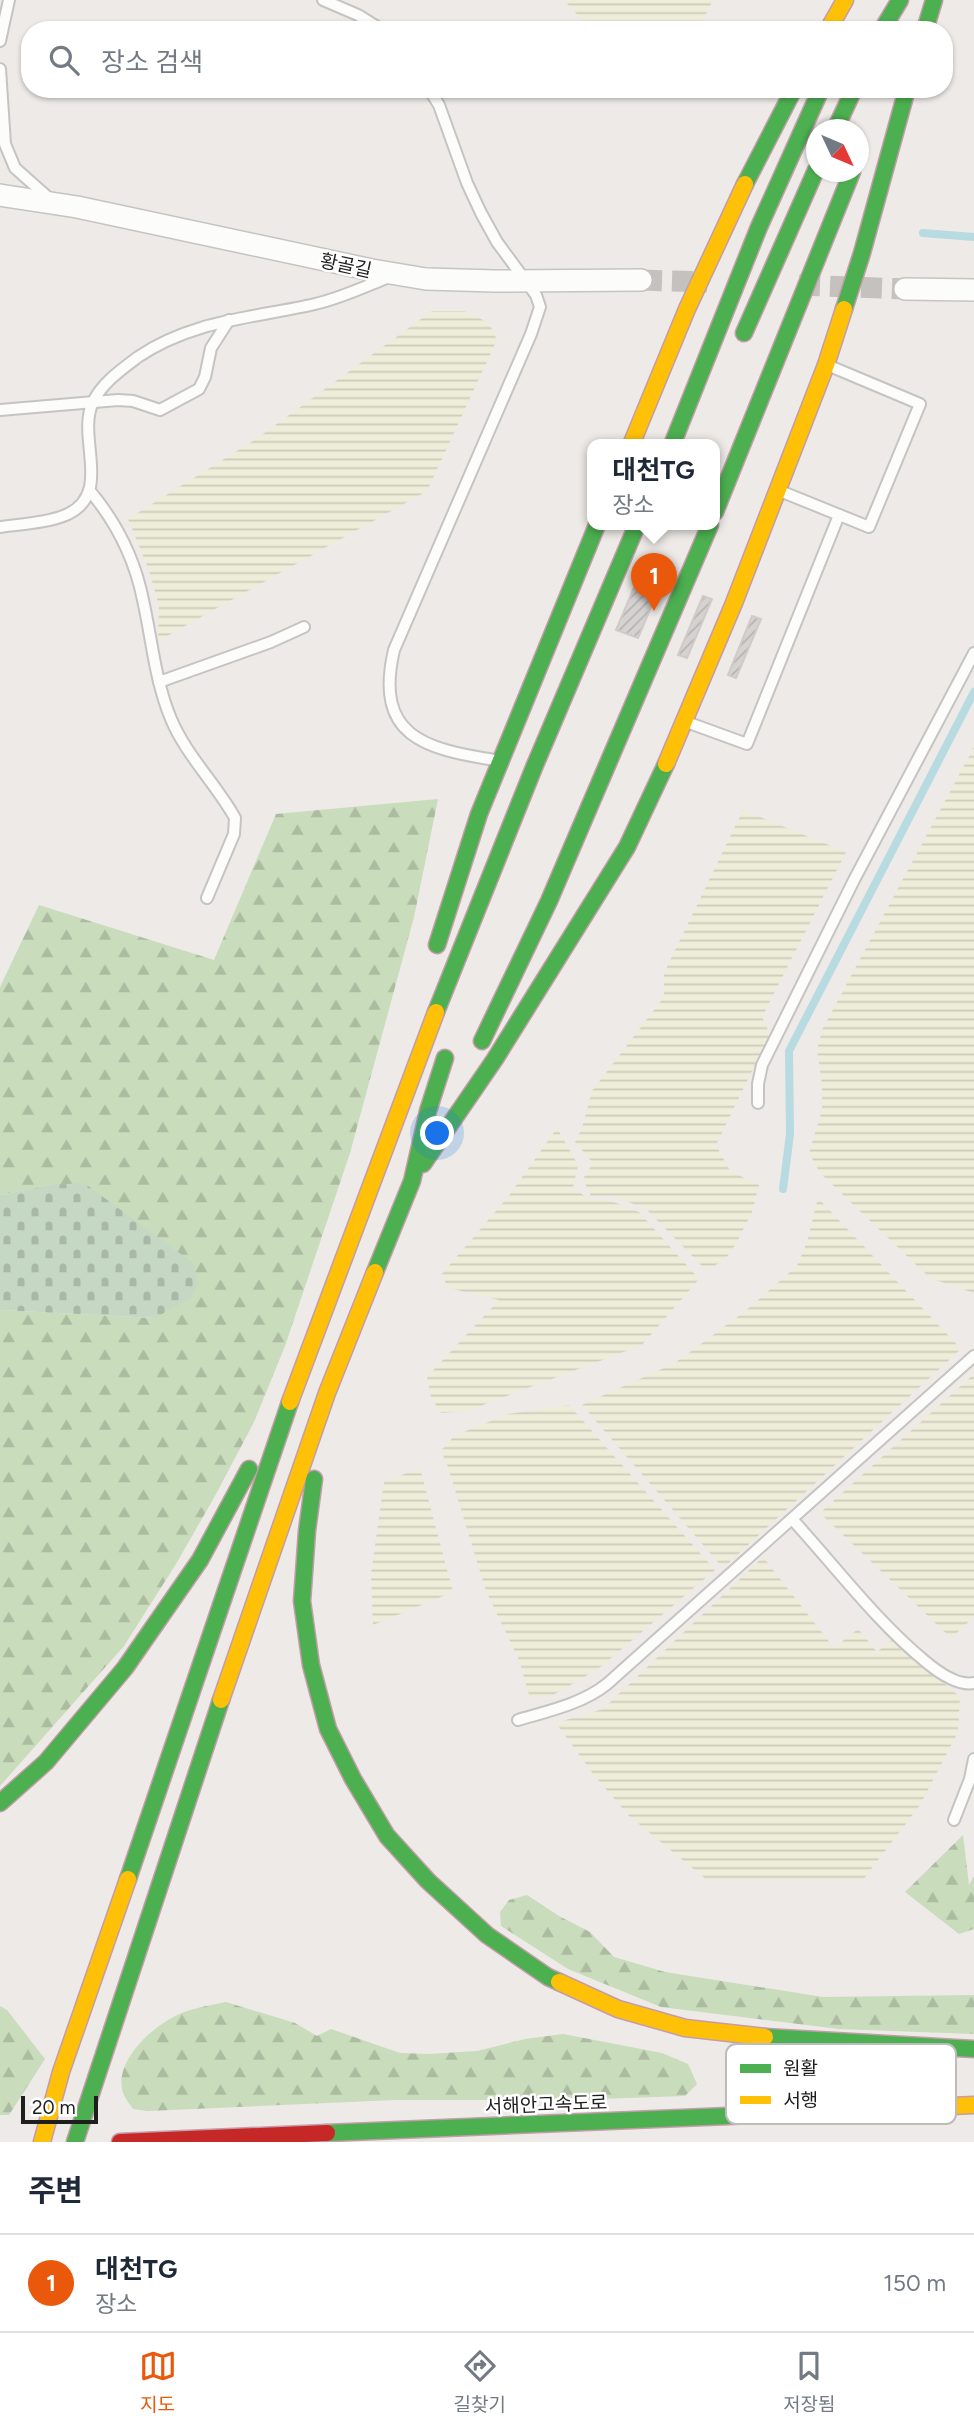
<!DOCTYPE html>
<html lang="ko">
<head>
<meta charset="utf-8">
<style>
  body { margin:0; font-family:Figtree,"Noto Sans KR",sans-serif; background:#f6f6f7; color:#1f2937 }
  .compass { position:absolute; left:806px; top:119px; width:63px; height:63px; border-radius:50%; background:#fff; box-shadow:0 2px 5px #0004; rotate:134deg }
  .scale { position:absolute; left:21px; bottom:18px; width:77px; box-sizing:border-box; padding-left:7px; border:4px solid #1e1e1e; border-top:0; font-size:19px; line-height:24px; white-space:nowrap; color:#1e1e1e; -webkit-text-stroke:5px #fff; paint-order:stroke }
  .you { position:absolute; left:438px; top:1134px; width:24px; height:24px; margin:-18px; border:5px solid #fff; border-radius:50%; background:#1a73e8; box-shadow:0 0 0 10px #1a73e833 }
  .badge { display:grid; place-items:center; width:46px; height:46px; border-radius:50%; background:#ea580c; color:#fff; font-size:23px; font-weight:700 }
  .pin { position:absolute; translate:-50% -58px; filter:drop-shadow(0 2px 4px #0008) }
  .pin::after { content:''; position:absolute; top:37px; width:24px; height:21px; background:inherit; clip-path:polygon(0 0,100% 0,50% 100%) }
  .popup { position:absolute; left:587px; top:439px; width:133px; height:91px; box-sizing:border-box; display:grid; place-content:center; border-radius:14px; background:#fff; filter:drop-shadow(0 2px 5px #0005); font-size:23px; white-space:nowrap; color:#747a83 }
  .popup b { font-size:26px; color:#1f2937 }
  .popup::after { content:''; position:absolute; left:50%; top:100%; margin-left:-14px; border:14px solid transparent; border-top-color:#fff }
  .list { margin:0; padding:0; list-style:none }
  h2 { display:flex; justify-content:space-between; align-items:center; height:91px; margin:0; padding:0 28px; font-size:30px }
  h2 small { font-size:23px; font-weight:400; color:#747a83 }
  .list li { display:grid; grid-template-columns:46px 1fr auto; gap:21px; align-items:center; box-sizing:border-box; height:98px; padding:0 28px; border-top:2px solid #e0e1e3 }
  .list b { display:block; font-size:26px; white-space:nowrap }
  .list p { margin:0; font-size:23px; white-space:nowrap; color:#747a83 }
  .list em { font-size:23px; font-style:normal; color:#747a83 }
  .icon { flex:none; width:38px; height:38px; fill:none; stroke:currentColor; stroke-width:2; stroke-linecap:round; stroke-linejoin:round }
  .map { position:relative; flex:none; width:974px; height:2142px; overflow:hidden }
  .search { position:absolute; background:#fff; box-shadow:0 2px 5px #0004; left:21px; right:21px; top:21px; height:77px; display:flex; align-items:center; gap:18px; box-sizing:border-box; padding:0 24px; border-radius:28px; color:#747a83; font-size:26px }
  .sheet { height:189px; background:#fff }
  nav { display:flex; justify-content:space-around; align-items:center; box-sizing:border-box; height:98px; border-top:2px solid #e0e1e3; background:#fff; font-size:19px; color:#747a83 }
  nav a { display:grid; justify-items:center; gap:4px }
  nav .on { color:#ea580c }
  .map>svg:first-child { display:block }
  .farmland { fill:url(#farmland-rules) }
  .forest { fill:url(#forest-firs) }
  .cemetery { fill:url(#cemetery-stones) }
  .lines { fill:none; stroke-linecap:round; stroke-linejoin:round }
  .stream { stroke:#b8dbe1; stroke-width:8 }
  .building { fill:url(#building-hatch); stroke:#d0cbc8; stroke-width:2 }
  .street-tunnel { stroke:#c4c1bf; stroke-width:21; stroke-dasharray:21 10; stroke-linecap:butt }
  .lane-casing { stroke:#c5c4c3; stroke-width:14 }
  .street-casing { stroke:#c5c4c3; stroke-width:24 }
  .fast-casing { stroke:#c49caa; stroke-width:19 }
  .slow-casing { stroke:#c49caa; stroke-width:19 }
  .jam-casing { stroke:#c49caa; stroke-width:19 }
  .lane { stroke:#fcfcfb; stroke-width:10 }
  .street { stroke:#fcfcfb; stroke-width:21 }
  .fast { stroke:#4caf50; stroke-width:16 }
  .slow { stroke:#ffc107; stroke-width:16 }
  .jam { stroke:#c62828; stroke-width:16 }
  .labels { text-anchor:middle; stroke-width:5; stroke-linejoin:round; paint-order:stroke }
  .street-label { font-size:19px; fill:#1e1e1e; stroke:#fff }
  .key { fill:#fff; stroke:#bcbcbc; stroke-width:2 }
  .key-label { font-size:19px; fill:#1e1e1e }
</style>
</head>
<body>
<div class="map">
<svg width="974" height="2142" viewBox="0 0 974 2142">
  <defs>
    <pattern id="farmland-rules" width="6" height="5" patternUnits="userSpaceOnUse" patternTransform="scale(1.75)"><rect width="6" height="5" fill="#eeedd9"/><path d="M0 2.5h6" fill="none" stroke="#cccbba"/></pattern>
    <pattern id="forest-firs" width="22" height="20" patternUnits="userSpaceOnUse" patternTransform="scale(1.75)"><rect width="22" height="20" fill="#c9dcbb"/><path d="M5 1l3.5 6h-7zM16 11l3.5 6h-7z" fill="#acbca0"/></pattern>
    <pattern id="cemetery-stones" width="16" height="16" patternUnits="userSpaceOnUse" patternTransform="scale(1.75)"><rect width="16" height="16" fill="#c5d8c4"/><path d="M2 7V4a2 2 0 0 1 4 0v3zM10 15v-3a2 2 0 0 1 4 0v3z" fill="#a9b9a8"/></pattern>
    <pattern id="building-hatch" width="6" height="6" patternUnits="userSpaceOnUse" patternTransform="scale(1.75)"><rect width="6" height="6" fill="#d5d2d0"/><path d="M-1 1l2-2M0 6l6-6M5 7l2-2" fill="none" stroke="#b6b4b2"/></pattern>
  </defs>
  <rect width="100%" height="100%" fill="#edeae7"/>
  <!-- farmland -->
  <g class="farmland">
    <path d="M 564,0 L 713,0 L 698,30 L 591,30 Z"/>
    <path d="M 432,311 L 464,311 L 489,323 L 497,340 L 427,491 L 158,641 L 159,606 L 149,570 L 128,519 L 259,437 Z"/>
    <path d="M 974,747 L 974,1293 L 930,1278 L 820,1173 L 809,1153 L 822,1110 L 822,1084 L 817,1050 L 822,1030 Z"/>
    <path d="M 743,810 L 846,852 L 762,1017 L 770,1034 L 716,1145 L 730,1171 L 759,1185 L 752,1212 L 737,1242 L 725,1260 L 706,1270 L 646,1209 L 616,1197 L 591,1196 L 583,1179 L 593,1163 L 575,1142 L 582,1128 L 592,1091 L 664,997 L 664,973 Z"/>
    <path d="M 557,1128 L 578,1165 L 573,1188 L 589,1199 L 614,1202 L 639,1212 L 699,1279 L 642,1345 L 467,1411 L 441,1413 L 431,1397 L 427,1377 L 499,1300 L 449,1288 L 441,1275 L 508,1197 Z"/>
    <path d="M 818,1198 L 961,1349 L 723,1568 L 582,1405 L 675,1363 L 743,1313 L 797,1266 L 807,1242 Z"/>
    <path d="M 974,1374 L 974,1617 L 951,1638 L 820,1513 Z"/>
    <path d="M 569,1405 L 715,1570 L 598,1669 L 553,1695 L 530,1698 L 519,1660 L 486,1591 L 447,1464 L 441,1451 L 454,1436 L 508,1414 Z"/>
    <path d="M 420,1468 L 453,1592 L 373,1625 L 371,1574 L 384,1482 Z"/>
    <path d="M 763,1557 L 834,1648 L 858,1629 L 877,1652 L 893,1639 L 960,1697 L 958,1732 L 920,1805 L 862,1881 L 707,1880 L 628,1815 L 594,1775 L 556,1723 L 603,1709 Z"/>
  </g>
  <!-- forest -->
  <g class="forest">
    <path d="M 438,799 L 414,917 L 350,1153 L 285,1346 L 254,1422 L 216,1494 L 176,1564 L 124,1646 L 0,1786 L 0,1310 L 155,1318 L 50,1185 L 0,1195 L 0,987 L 39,905 L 214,960 L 276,814 Z"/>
    <path d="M 963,1835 L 969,1885 L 974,1876 L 974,1929 L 959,1934 L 905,1892 Z"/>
    <path d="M 527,1895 L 559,1916 L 590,1932 L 614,1957 L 665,1972 L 823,1997 L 974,1995 L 974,2034 L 839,2029 L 661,2007 L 568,1969 L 501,1926 L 500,1912 L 509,1900 Z"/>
    <path d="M 226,2002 L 295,2023 L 317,2036 L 331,2029 L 400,2053 L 429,2054 L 477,2051 L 525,2039 L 563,2034 L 662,2053 L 688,2064 L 697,2084 L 685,2096 L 569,2100 L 394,2100 L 147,2111 L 133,2109 C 129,2103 123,2096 122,2089 C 117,2062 146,2033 168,2020 C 185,2009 207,2006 226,2002 Z"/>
    <path d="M 0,2006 L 7,2010 L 45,2059 L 9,2115 L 0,2115 Z"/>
  </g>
  <!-- cemetery -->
  <path class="cemetery" d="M 84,1183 L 193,1263 L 198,1283 L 191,1298 L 155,1318 L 0,1310 L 0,1195 L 50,1185 Z"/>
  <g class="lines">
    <!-- stream -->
    <g class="stream">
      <path d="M 923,233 L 974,237"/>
      <path d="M 783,1189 L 790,1134 L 789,1051 L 974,692"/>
    </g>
  </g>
  <!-- building -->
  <g class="building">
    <path d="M 641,571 L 663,579 L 638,638 L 616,630 Z"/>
    <path d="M 703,596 L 712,599 L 687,658 L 678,655 Z"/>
    <path d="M 752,616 L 761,619 L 736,678 L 728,675 Z"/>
  </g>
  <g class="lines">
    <!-- street-tunnel -->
    <g class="street-tunnel">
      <path d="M 641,280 L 707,282"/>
      <path d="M 799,285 L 905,289"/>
    </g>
    <!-- lane casing -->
    <g class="lane-casing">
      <g id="lane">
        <path d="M 323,0 L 358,15 L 382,30"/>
        <path d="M 0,41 L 9,0"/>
        <path d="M 0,69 L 5,144 L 15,168 L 51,200"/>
        <path d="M 429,89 L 439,105 L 467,183 L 481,213 L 497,242 L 536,295 L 540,307 L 531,334 L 394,650 C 374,736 424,749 495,760"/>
        <path d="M 0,410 L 118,400 L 133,401 L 160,410 L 199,389 L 205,377 L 211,348 L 229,320"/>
        <path d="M 90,491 C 116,522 135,560 143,600 C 152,640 155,681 171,719 C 186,755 216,784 235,818 L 234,834 L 207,898"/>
        <path d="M 785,493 L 869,527 L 920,404 L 832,367"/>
        <path d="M 0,527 C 21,524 48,523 68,514 C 113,492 76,437 93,402 C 102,383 122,369 138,357 C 192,320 254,318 315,304 C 341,298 364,287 389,277"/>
        <path d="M 159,682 L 271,642 L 304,627"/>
        <path d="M 692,724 L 747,744 L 839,515"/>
        <path d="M 758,1103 L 758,1084 L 762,1065 L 854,880 L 974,653"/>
        <path d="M 792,1519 C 835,1566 877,1622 926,1662 C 938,1672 958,1686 974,1683"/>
        <path d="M 518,1720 C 548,1711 582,1704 607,1684 L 974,1356"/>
        <path d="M 954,1820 L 970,1779 L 974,1759"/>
      </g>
    </g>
    <!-- street casing -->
    <g class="street-casing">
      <g id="street">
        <path d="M 0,195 L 77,207 L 372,270 L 426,279 L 495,281 L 641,280"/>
        <path d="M 905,289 L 974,290"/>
      </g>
    </g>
    <!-- fast casing -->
    <g class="fast-casing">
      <g id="fast">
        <path d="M 882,30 L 900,0"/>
        <path d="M 925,30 L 934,0"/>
        <path d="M 835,130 L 854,89"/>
        <path d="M 745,184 L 794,89"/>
        <path d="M 844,309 L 862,253 L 907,89"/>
        <path d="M 744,333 L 816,170"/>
        <path d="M 672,445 L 759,227 L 821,89"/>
        <path d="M 715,512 L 852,172"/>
        <path d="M 437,945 L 479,814 L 597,525"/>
        <path d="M 436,1012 L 535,765 L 637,525"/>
        <path d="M 482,1041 L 549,901 L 710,525"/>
        <path d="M 423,1164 L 495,1059 L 627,847 L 666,764"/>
        <path d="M 375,1272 L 412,1181 L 428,1111 L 445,1058"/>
        <path d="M 314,1479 L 307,1531 L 302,1601 L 311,1665 L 328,1729 L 353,1779 L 387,1836 L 428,1881 L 487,1935 L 548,1977 L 559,1982"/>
        <path d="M 0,1803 L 46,1762 L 125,1668 L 200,1560 L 249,1469"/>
        <path d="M 128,1879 L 290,1402"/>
        <path d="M 765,2037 L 974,2049"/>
        <path d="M 327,2133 L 845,2111"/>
        <path d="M 75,2142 L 221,1700"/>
      </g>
    </g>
    <!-- slow casing -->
    <g class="slow-casing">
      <g id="slow">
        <path d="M 828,30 L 845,0"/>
        <path d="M 631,445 L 687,309 L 745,184"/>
        <path d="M 666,764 L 734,603 L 826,365 L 844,309"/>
        <path d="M 290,1402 L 436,1012"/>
        <path d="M 221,1700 L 327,1393 L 375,1272"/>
        <path d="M 559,1982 L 618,2009 L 685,2028 L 765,2037"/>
        <path d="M 845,2111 L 974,2105"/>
        <path d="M 42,2142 L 61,2072 L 128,1879"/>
      </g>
    </g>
    <!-- jam casing -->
    <g class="jam-casing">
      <path id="jam" d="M 120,2142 L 327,2133"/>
    </g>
    <!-- lane -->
    <use href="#lane" class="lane"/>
    <!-- street -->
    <use href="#street" class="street"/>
    <!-- fast -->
    <use href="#fast" class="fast"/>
    <!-- slow -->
    <use href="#slow" class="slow"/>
    <!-- jam -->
    <use href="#jam" class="jam"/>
  </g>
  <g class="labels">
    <!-- street labels -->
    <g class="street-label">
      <text transform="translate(346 265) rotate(12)" y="7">황골길</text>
      <text transform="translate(546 2104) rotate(-2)" y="7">서해안고속도로</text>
    </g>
  </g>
  <!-- legend -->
  <rect x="726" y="2044" width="230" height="80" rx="10" class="key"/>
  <rect x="740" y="2064" width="31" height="9" fill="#4caf50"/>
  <rect x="740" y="2096" width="31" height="8" fill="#ffc107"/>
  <g class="key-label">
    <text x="783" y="2075">원활</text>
    <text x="783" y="2107">서행</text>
  </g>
</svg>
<svg class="compass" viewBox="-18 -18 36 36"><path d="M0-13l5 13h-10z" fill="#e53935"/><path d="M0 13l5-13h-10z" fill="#747a83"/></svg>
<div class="scale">20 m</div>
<div class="you"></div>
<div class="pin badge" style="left:654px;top:611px">1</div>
<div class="popup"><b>대천TG</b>장소</div>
<div class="search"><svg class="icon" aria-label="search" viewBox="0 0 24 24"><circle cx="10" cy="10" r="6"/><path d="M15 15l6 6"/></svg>장소 검색</div>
</div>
<section class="sheet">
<h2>주변<small></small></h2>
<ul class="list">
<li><span class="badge">1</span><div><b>대천TG</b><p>장소</p></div><em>150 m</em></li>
</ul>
</section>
<nav>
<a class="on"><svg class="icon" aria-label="map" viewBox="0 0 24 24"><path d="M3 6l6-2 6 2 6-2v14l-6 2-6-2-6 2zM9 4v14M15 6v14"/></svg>지도</a>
<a><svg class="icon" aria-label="directions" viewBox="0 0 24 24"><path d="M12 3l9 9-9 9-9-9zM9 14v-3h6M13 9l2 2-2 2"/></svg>길찾기</a>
<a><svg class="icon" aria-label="saved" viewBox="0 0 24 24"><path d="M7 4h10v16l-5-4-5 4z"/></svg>저장됨</a>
</nav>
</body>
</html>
